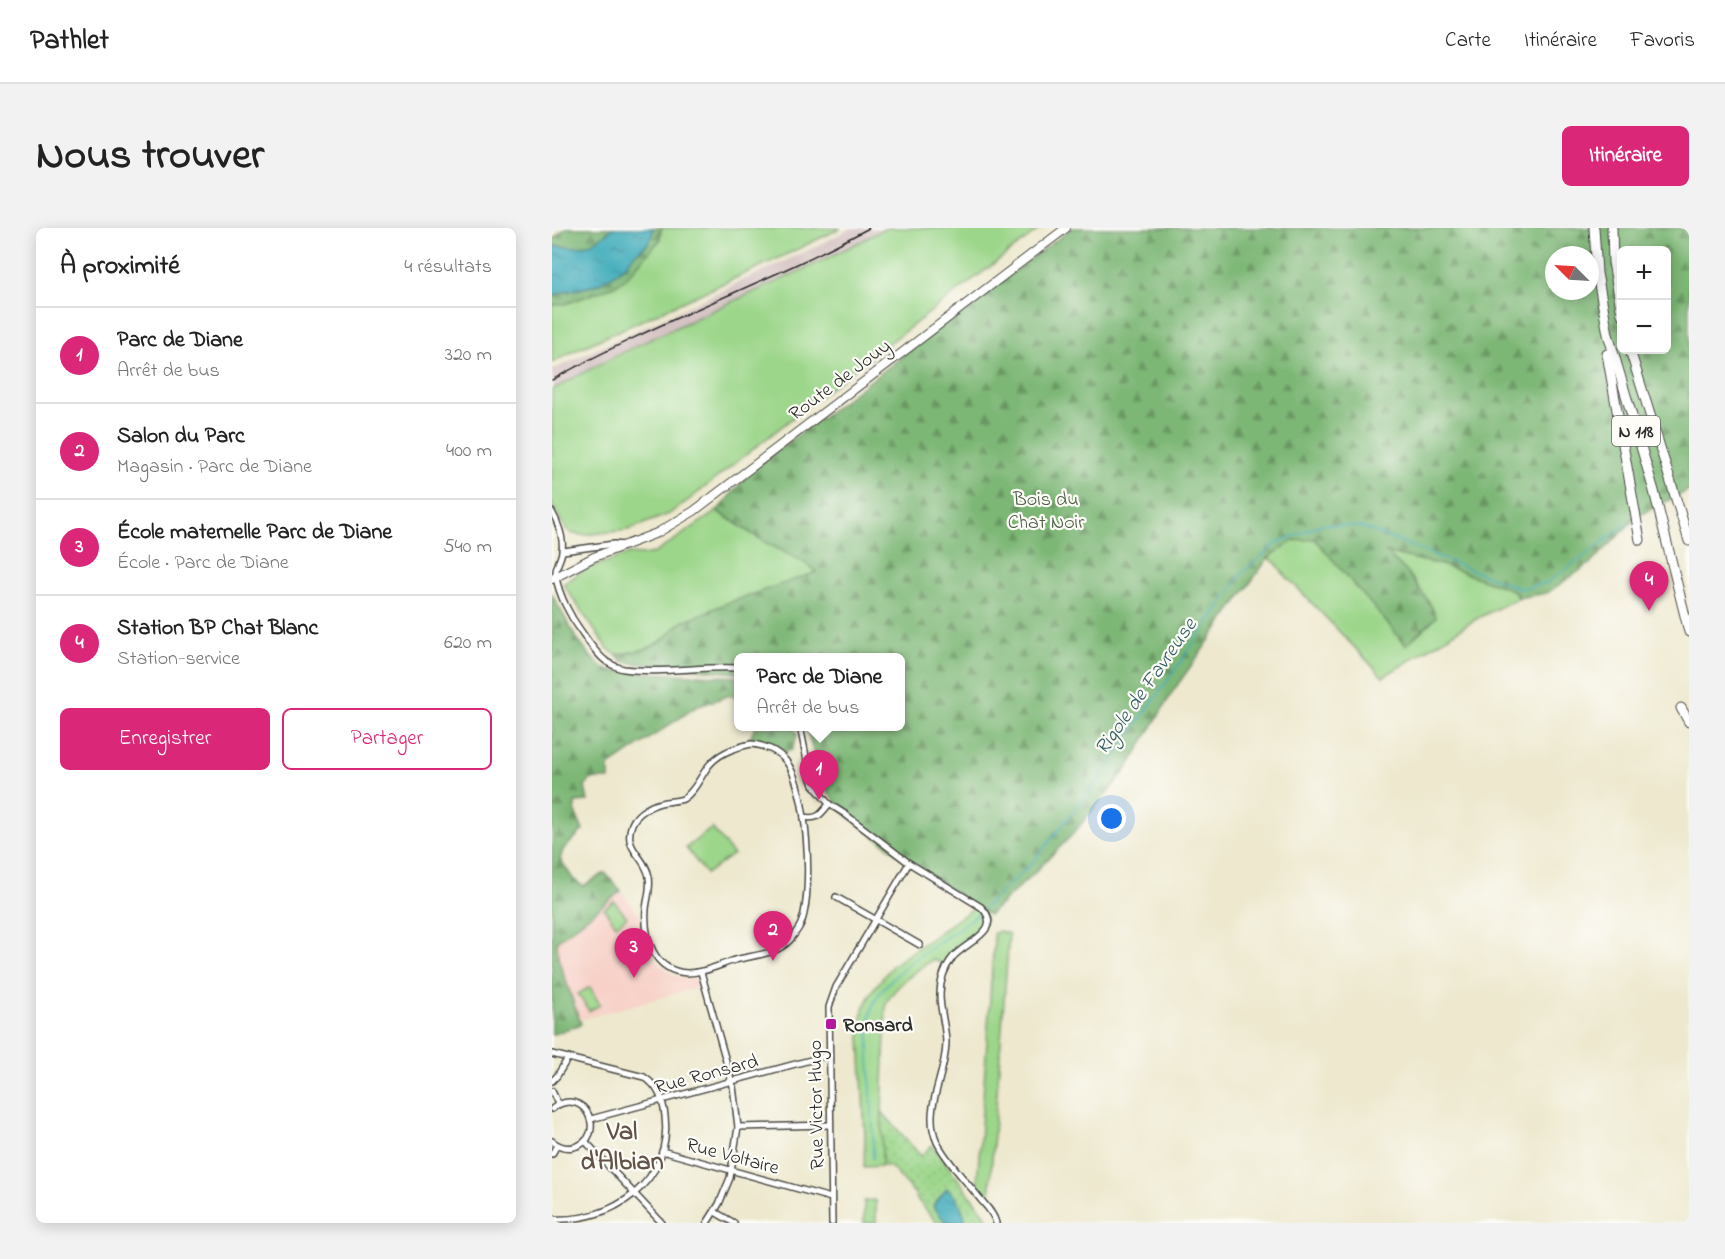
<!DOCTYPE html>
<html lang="fr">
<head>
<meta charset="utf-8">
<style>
  body { margin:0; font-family:"Indie Flower",sans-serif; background:#f2f2f2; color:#222 }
  .controls { position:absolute; right:18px; top:18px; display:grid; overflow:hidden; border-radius:9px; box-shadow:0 3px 15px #0003 }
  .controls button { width:54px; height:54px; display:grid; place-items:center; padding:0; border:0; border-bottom:2px solid #e0e0e0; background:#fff; color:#222; font:30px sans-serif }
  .compass { position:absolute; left:993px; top:18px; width:54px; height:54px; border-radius:50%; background:#fff; box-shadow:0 3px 15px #0003; rotate:294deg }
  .you { position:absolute; left:560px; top:591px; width:21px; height:21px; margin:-15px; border:4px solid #fff; border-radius:50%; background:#1a73e8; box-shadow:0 0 0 9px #1a73e833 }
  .badge { display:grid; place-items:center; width:39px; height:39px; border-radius:50%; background:#db2777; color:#fff; font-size:20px; font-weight:700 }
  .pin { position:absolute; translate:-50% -50px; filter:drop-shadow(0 2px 3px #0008) }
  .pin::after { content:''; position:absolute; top:32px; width:21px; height:18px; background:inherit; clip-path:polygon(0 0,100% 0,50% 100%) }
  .popup { position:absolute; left:182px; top:425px; width:171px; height:78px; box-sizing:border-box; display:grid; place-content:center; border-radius:9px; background:#fff; filter:drop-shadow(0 2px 4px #0005); font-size:20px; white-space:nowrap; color:#767676 }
  .popup b { font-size:22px; color:#222 }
  .popup::after { content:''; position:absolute; left:50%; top:100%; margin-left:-12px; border:12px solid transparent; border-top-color:#fff }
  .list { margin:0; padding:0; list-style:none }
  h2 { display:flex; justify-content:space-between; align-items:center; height:78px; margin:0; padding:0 24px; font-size:26px }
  h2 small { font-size:20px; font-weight:400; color:#767676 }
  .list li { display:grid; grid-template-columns:39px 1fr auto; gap:18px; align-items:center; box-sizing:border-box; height:96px; padding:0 24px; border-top:2px solid #e0e0e0 }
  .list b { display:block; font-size:22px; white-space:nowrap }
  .list p { margin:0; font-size:20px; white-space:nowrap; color:#767676 }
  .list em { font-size:20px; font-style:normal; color:#767676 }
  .actions { display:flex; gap:12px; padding:18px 24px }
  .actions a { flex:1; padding:14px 0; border:2px solid #db2777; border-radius:9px; text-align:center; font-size:21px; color:#db2777 }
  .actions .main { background:#db2777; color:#fff }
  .map { position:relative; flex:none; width:1137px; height:995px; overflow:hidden; border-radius:9px }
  header { display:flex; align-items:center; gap:36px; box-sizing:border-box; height:84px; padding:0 30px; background:#fff; border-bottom:2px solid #e0e0e0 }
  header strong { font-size:28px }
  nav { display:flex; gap:33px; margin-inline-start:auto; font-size:21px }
  .intro { display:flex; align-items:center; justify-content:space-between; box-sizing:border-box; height:144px; padding:0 36px }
  h1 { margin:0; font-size:42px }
  .button { padding:15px 27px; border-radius:9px; background:#db2777; color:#fff; font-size:21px; font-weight:700 }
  main { display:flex; gap:36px; padding:0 36px }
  aside { flex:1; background:#fff; border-radius:9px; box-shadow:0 3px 15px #0003 }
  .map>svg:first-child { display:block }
  .built { fill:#f7d1c8 }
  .railway { fill:#d2bfc0 }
  .grass { fill:#9cd68a; stroke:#64805a; stroke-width:1.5 }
  .forest { fill:url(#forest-firs); stroke:#547150; stroke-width:1.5; fill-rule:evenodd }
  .park { fill:url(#park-dots); stroke:#64805a; stroke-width:1.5 }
  .water { fill:url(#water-ripples); stroke:#346b72; stroke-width:1.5 }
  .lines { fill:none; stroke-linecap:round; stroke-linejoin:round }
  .stream { stroke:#3cabba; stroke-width:1.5 }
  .minor-casing { stroke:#484743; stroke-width:8 }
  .secondary-casing { stroke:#484743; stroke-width:10 }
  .trunk-casing { stroke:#484743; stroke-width:11 }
  .minor { stroke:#fff; stroke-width:5 }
  .secondary { stroke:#fff; stroke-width:8 }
  .trunk { stroke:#fff; stroke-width:9 }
  .rail { stroke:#2b2b2b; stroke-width:1.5 }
  .poi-dot { fill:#b5179e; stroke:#fdfcf7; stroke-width:2 }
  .labels { text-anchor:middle; stroke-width:4.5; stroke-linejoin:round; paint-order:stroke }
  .shield { fill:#fdfcf7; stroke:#6a6a68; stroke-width:1.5 }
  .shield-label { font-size:18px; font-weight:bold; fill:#2b2b2b }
  .street-label { font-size:20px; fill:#2b2b2b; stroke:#fdfcf7 }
  .park-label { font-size:20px; fill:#4d5e48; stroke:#fdfcf7 }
  .poi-label { font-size:20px; font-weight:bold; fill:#2b2b2b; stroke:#fdfcf7; text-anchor:start }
  .water-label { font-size:21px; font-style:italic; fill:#325e64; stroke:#fdfcf7 }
  .district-label { font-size:26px; font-weight:bold; fill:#625247; stroke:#fdfcf7 }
</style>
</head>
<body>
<header>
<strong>Pathlet</strong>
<nav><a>Carte</a><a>Itinéraire</a><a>Favoris</a></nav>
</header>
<div class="intro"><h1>Nous trouver</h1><a class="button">Itinéraire</a></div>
<main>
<aside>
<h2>À proximité<small>4 résultats</small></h2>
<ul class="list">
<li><span class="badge">1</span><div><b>Parc de Diane</b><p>Arrêt de bus</p></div><em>320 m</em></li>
<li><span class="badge">2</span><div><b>Salon du Parc</b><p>Magasin · Parc de Diane</p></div><em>400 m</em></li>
<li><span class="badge">3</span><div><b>École maternelle Parc de Diane</b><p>École · Parc de Diane</p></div><em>540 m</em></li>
<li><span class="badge">4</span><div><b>Station BP Chat Blanc</b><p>Station-service</p></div><em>620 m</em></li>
</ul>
<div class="actions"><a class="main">Enregistrer</a><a>Partager</a></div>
</aside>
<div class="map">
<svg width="1137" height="995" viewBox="0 0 1137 995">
  <defs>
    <pattern id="forest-firs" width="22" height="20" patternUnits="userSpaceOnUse" patternTransform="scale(1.5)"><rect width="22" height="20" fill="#7db776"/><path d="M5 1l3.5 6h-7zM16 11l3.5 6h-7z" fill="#679561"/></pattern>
    <pattern id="park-dots" width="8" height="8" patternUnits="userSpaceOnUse" patternTransform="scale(1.5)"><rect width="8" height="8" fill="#9cd68a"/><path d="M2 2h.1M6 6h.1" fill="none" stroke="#87b877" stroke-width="1.8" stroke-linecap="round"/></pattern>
    <pattern id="water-ripples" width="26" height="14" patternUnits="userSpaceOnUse" patternTransform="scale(1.5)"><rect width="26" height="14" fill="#3cabba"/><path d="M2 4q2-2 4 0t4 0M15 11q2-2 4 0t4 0" fill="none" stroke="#338b97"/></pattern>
  </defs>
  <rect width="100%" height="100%" fill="#fdfcf7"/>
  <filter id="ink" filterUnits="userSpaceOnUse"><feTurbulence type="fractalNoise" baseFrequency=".0167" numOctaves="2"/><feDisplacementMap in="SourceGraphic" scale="12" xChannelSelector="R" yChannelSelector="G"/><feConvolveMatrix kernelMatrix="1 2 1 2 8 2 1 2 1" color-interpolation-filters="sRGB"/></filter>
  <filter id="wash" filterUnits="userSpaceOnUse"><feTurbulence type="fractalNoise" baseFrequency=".008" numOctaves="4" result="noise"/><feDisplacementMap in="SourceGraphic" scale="24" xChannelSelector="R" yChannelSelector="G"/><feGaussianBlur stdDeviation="1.35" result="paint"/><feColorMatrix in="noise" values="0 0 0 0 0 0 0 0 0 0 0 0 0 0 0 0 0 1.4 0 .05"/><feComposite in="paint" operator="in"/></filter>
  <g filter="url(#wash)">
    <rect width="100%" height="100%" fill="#ede8ce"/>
    <!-- built -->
    <path class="built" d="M 69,663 L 93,694 L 95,715 L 98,724 L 104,733 L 119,745 L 127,749 L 145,750 L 150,752 L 150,758 L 27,792 L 6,730 L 5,713 Z"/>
    <!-- railway -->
    <path class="railway" d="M 299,0 L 334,0 L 259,39 L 55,131 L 0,162 L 0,142 L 267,17 Z"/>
    <!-- grass -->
    <g class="grass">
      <path d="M 109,0 L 289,0 L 225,31 L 20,124 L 0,135 L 0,77 L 13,76 L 62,58 L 73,51 L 108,12 Z"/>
      <path d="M 334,0 L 489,0 L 286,154 L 138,271 L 117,286 L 76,302 L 31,307 L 21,306 L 14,301 L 0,276 L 0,162 C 108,100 225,59 334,0 Z"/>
      <path d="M 165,283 L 211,313 L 251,334 L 266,344 L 178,374 L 130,394 L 109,413 L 94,421 L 64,427 L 55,420 L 11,356 L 34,341 L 77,326 L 90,327 L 103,325 Z"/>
      <path d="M 763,310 L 854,417 L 884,389 L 878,376 L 856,345 L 832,324 L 890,337 L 961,362 L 966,370 L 926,390 L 831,449 L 731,345 L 724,335 L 716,330 L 741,313 Z"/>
      <path d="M 160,600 L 181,626 L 154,646 L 134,620 Z"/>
      <path d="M 62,673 L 75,689 L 64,697 L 52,681 Z"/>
      <path d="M 423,679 C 429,681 432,686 434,692 L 432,693 L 429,700 L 405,717 L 390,736 L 381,731 C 363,744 346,755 334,775 L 330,884 L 330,938 L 312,939 L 313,906 L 308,810 L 311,781 L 320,763 L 341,737 Z"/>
      <path d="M 447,703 L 457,706 L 437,971 L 425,956 L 442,712 L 441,706 Z"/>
      <path d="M 38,759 L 48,777 L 37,783 L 26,766 Z"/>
      <path d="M 323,972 L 324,973 L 324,995 L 312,995 L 312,973 Z"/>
    </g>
    <!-- forest -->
    <g class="forest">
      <path d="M 14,0 L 61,0 C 48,10 38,20 20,19 C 13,19 7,17 0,19 L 0,12 Z"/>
      <path d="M 101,0 L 109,0 L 108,12 L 73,51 L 62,58 L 13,76 L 0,77 L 0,68 C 15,62 31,62 46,56 C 55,51 67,44 74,37 C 77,33 80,29 83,26 C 93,18 101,14 101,0 Z"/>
      <path d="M 520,0 L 1137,0 L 1137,262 L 1086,288 L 1039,335 L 995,365 L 966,370 L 961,362 L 890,337 L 834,324 L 856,345 L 878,376 L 884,389 L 854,417 L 763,311 L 741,313 L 716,330 L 621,463 L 575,541 L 520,607 L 478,649 L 437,687 L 367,642 L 293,586 L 271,557 L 254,499 L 348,498 L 348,430 L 186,430 L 186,445 L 72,434 L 64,427 L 94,421 L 109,413 L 130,394 L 178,374 L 265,344 L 251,334 L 211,313 L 165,283 L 199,243 ZM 1070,22 L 1114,22 L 1114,122 L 1070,122 ZM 1002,27 L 1038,27 L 1038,63 L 1002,63 Z"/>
      <path d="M 0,366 C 14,391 31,430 57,443 L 186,449 L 186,471 L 178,467 L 144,479 L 57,538 L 57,551 L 39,551 L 33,559 L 36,573 L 23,574 L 23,584 L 31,602 L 11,622 L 8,631 L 21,651 L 31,658 L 53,645 L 69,663 L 5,713 L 6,730 L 29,796 L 0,807 Z"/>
      <path d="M 203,499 L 242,499 L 245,507 L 240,522 L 233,524 L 219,514 L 198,510 Z"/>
    </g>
    <!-- park -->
    <path class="park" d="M 330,884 L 369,928 L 380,917 L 434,988 L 437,995 L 385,995 L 364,970 L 364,967 L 338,938 L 330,938 Z"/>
    <!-- water -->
    <g class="water">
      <path d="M 61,0 L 101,0 C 101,14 93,18 83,26 C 80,29 77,33 74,37 C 67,44 55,51 46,56 C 31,62 15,61 0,68 L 0,19 C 7,17 13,19 20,19 C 37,20 49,10 61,0 Z"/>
      <path d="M 395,960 C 405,969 412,982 414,995 L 394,995 L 381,978 Z"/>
    </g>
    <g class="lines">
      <!-- stream -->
      <g class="stream">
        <path d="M 432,680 L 480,635 L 539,562 L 691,344 L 725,315 L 771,296 L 810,299 L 969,361 L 994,355 L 1027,332 L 1075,296"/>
        <path d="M 321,931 C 322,896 318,861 317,825 C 317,812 316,797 319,784 C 323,766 338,752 351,741 C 375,719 405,705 429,683"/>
      </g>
    </g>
  </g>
  <g filter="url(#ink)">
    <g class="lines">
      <!-- minor casing -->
      <g class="minor-casing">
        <g id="minor">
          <path d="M 0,284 C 6,294 12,311 10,323 C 9,333 2,339 4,349 C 7,367 18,388 29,403 C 36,413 44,426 55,434 C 60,437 66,440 72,441 C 109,446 148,438 186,440"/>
          <path d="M 11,323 L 62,316 L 72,317"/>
          <path d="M 248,498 L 258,548 L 261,557 L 277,576 L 293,586 L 357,635 L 429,679 C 453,702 414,714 401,729 C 393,739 388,753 388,767 C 388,783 394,799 394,816 C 393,851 370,881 385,914 C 394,933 416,955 429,972 C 435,979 442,986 444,995"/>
          <path d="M 199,516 C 212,517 226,523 234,533 C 256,561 261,660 250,693 C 248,700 242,707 238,712 C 224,727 201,727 183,732 C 167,737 152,745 135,745 C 101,743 92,710 94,681 C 95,671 99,660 97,649 C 94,628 70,622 80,596 C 85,584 101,576 113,574 C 118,573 126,573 131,571 C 141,565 147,552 153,543 C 163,526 181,520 199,516 Z"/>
          <path d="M 252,589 C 266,592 269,586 277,576"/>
          <path d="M 284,669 L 368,717"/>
          <path d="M 149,744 L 181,858 L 186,899 L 178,950 L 167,976 L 155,995"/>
          <path d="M 0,826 L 92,849 C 106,858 111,871 113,888 C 121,953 61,995 0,991"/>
          <path d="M 0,853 L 5,848 L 16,830"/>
          <path d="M 0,863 L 6,876"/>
          <path d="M 0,881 C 33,855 57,910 22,919 C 13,921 6,918 0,913"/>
          <path d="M 39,891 L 277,827"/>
          <path d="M 186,899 L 278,897"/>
          <path d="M 33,913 L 110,995"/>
          <path d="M 110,923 L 279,970"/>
          <path d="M 0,926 L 5,917"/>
          <path d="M 163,984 L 182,995"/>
          <path d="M 280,995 L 277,779 L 284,759 L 357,635"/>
        </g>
      </g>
      <!-- secondary casing -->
      <g class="secondary-casing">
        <path id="secondary" d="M 0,351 L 42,329 L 105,305 L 142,283 L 514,0"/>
      </g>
      <!-- trunk casing -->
      <g class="trunk-casing">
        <g id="trunk">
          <path d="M 1042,0 L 1045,45 L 1056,106 L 1102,263 L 1137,404"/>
          <path d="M 1060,0 L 1061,34 L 1070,86"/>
          <path d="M 1078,122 L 1137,313"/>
          <path d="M 1055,126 L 1088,312"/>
          <path d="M 1129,480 L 1137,494"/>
        </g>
      </g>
      <!-- minor -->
      <use href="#minor" class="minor"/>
      <!-- secondary -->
      <use href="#secondary" class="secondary"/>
      <!-- trunk -->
      <use href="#trunk" class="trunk"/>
      <!-- rail -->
      <path class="rail" d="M 0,152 C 102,94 214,56 317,0"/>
    </g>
  </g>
  <!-- markers -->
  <rect class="poi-dot" x="273" y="790" width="12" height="12" rx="3"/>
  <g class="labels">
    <!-- shield labels -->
    <rect class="shield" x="1060" y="188" width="48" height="30" rx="4.5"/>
    <g class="shield-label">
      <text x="1084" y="209">N 118</text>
    </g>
    <!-- street labels -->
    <g class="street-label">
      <text transform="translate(287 151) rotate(-37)" y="7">Route de Jouy</text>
      <text transform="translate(154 845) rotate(-15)" y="7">Rue Ronsard</text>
      <text transform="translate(263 877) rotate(-91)" y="7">Rue Victor Hugo</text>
      <text transform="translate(181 927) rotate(15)" y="7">Rue Voltaire</text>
    </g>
    <!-- park labels -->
    <g class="park-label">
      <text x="494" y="277">Bois du<tspan x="494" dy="23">Chat Noir</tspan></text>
    </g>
    <!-- poi labels -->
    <g class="poi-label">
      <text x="291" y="803">Ronsard</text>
    </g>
    <!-- water labels -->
    <g class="water-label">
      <text transform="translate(593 458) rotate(-55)" y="7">Rigole de Favreuse</text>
    </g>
    <!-- district labels -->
    <g class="district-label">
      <text x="70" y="911">Val<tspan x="70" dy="30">d'Albian</tspan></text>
    </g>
  </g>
</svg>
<div class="controls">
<button>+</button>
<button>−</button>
</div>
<svg class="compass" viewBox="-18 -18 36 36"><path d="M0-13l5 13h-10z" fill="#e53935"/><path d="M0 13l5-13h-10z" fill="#767676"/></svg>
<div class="you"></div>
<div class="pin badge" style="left:267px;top:572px">1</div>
<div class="popup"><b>Parc de Diane</b>Arrêt de bus</div>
<div class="pin badge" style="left:221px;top:733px">2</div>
<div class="pin badge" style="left:82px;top:750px">3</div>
<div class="pin badge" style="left:1097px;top:383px">4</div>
</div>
</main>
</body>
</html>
